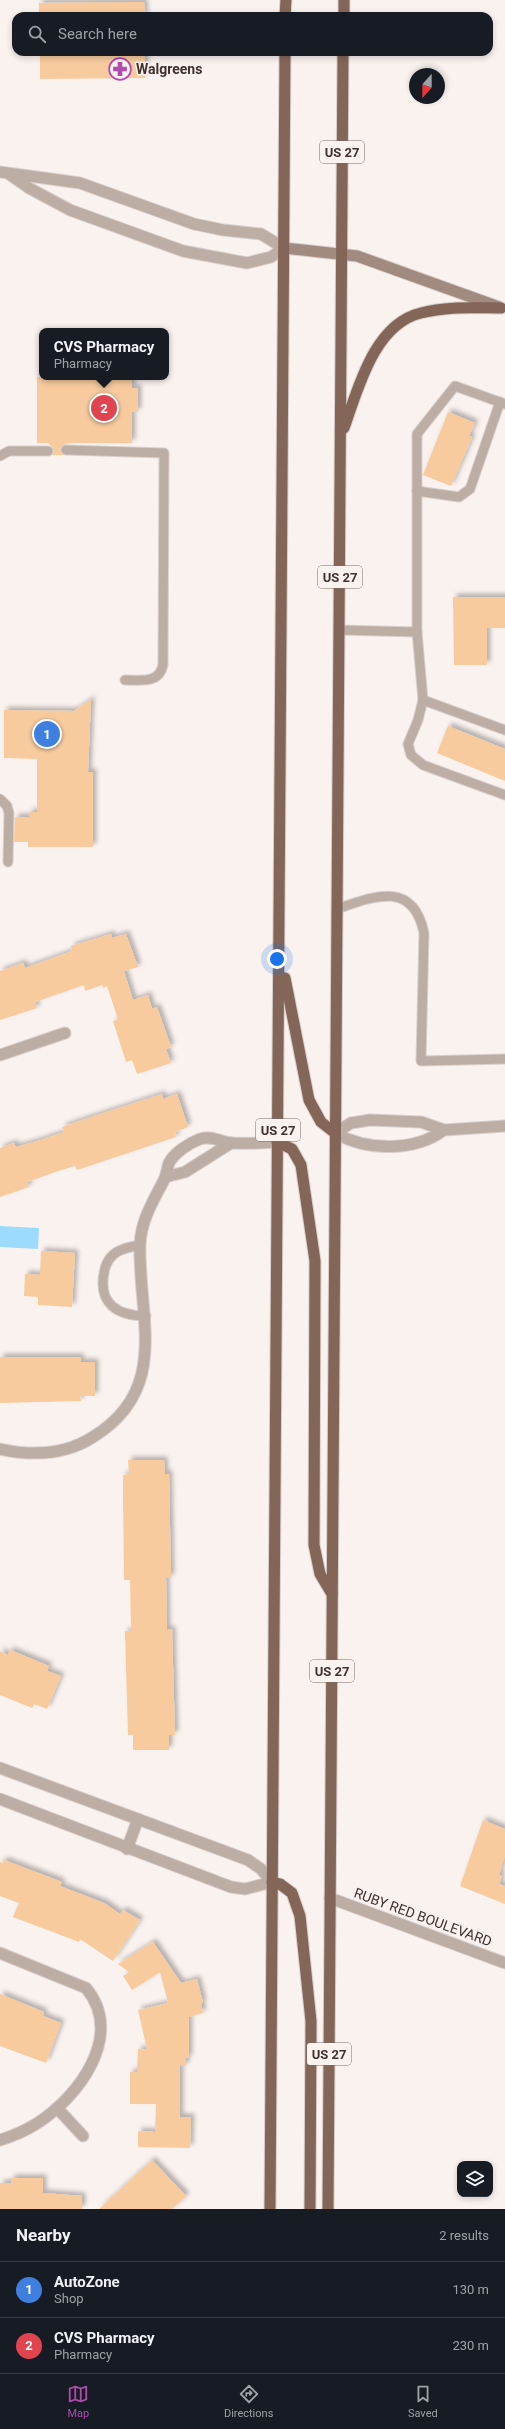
<!DOCTYPE html>
<html lang="en">
<head>
<meta charset="utf-8">
<style>
  body { margin:0; font-family:Roboto,sans-serif; background:#242831; color:#f1f3f6 }
  .controls { position:absolute; right:12px; bottom:12px; display:grid; overflow:hidden; border-radius:8px; box-shadow:0 2px 6px #0003 }
  .controls button { width:36px; height:36px; display:grid; place-items:center; padding:0; border:0; border-bottom:1px solid #363941; background:#171b24; color:#f1f3f6; font:20px sans-serif }
  .compass { position:absolute; left:409px; top:68px; width:36px; height:36px; border-radius:50%; background:#171b24; box-shadow:0 2px 6px #0003; rotate:201deg }
  .you { position:absolute; left:277px; top:959px; width:14px; height:14px; margin:-10px; border:3px solid #fff; border-radius:50%; background:#1a73e8; box-shadow:0 0 0 6px #1a73e833 }
  .badge { display:grid; place-items:center; width:26px; height:26px; border-radius:50%; background:#b04bb0; color:#fff; font-size:13px; font-weight:700 }
  .pin { position:absolute; translate:-50% -50%; border:2px solid #fff; box-shadow:0 1px 4px #0006 }
  .popup { position:absolute; left:39px; top:328px; width:130px; height:52px; box-sizing:border-box; display:grid; place-content:center; border-radius:8px; background:#171b24; filter:drop-shadow(0 1px 3px #0005); font-size:13px; white-space:nowrap; color:#9ea1a6 }
  .popup b { font-size:15px; color:#f1f3f6 }
  .popup::after { content:''; position:absolute; left:50%; top:100%; margin-left:-8px; border:8px solid transparent; border-top-color:#171b24 }
  .list { margin:0; padding:0; list-style:none }
  h2 { display:flex; justify-content:space-between; align-items:center; height:52px; margin:0; padding:0 16px; font-size:17px }
  h2 small { font-size:13px; font-weight:400; color:#9ea1a6 }
  .list li { display:grid; grid-template-columns:26px 1fr auto; gap:12px; align-items:center; box-sizing:border-box; height:56px; padding:0 16px; border-top:1px solid #363941 }
  .list b { display:block; font-size:15px; white-space:nowrap }
  .list p { margin:0; font-size:13px; white-space:nowrap; color:#9ea1a6 }
  .list em { font-size:13px; font-style:normal; color:#9ea1a6 }
  .icon { flex:none; width:22px; height:22px; fill:none; stroke:currentColor; stroke-width:2; stroke-linecap:round; stroke-linejoin:round }
  .map { position:relative; flex:none; width:505px; height:2209px; overflow:hidden }
  .search { position:absolute; background:#171b24; box-shadow:0 2px 6px #0003; left:12px; right:12px; top:12px; height:44px; display:flex; align-items:center; gap:10px; box-sizing:border-box; padding:0 14px; border-radius:12px; color:#9ea1a6; font-size:15px }
  .sheet { height:164px; background:#171b24 }
  nav { display:flex; justify-content:space-around; align-items:center; box-sizing:border-box; height:56px; border-top:1px solid #363941; background:#171b24; font-size:11px; color:#9ea1a6 }
  nav a { display:grid; justify-items:center; gap:2px }
  nav .on { color:#b04bb0 }
  .map>svg:first-child { display:block }
  .water { fill:#9ddbfc }
  .building { fill:#f7cb9e; filter:url(#shadow) }
  .lines { fill:none; stroke-linecap:round; stroke-linejoin:round }
  .service-casing { stroke:#d8cfcc; stroke-width:11 }
  .minor-casing { stroke:#d8cfcc; stroke-width:13 }
  .secondary-casing { stroke:#d8cfcc; stroke-width:13 }
  .trunk-casing { stroke:#d8cfcc; stroke-width:13 }
  .service { stroke:#bcada5; stroke-width:9 }
  .minor { stroke:#bcada5; stroke-width:11 }
  .secondary { stroke:#a18a7f; stroke-width:11 }
  .trunk { stroke:#846658; stroke-width:11 }
  .labels { text-anchor:middle; stroke-width:3; stroke-linejoin:round; paint-order:stroke }
  .shield { fill:#faf2ef; stroke:#776b66; stroke-width:1 }
  .shield-label { font-size:13px; font-weight:bold; fill:#3f312b }
  .poi-label { font-size:14px; font-weight:bold; fill:#3f312b; stroke:#faf2ef; text-anchor:start }
  .street-label { font-size:14px; fill:#3f312b; stroke:#faf2ef }
</style>
</head>
<body>
<div class="map">
<svg width="505" height="2209" viewBox="0 0 505 2209">
  <defs>
    <filter id="shadow"><feDropShadow dx="3.5" dy="-3.5" stdDeviation="2" flood-color="#0004"/></filter>
  </defs>
  <rect width="100%" height="100%" fill="#faf2ef"/>
  <!-- water -->
  <path class="water" d="M 0,1226 L 39,1228 L 38,1249 L 0,1247 Z"/>
  <!-- building -->
  <g class="building">
    <path d="M 144,2 L 145,16 L 39,16 L 39,3 Z"/>
    <path d="M 40,52 L 145,52 L 145,78 L 40,79 Z"/>
    <path d="M 37,377 L 132,377 L 132,388 L 138,388 L 138,412 L 132,412 L 132,443 L 66,443 L 60,449 L 64,455 L 52,455 L 53,448 L 48,443 L 37,443 Z"/>
    <path d="M 448,412 L 475,423 L 469,436 L 472,437 L 451,486 L 423,475 Z"/>
    <path d="M 453,597 L 505,597 L 505,628 L 487,628 L 487,665 L 454,665 Z"/>
    <path d="M 91,699 L 88,772 L 93,772 L 93,847 L 28,847 L 28,842 L 14,842 L 15,817 L 29,817 L 29,812 L 37,812 L 37,759 L 4,758 L 4,710 L 74,711 Z"/>
    <path d="M 448,726 L 505,749 L 505,781 L 437,753 Z"/>
    <path d="M 111,934 L 112,938 L 126,934 L 138,967 L 124,971 L 133,1000 L 148,995 L 152,1009 L 157,1007 L 171,1047 L 166,1049 L 171,1063 L 137,1074 L 132,1060 L 126,1062 L 113,1021 L 118,1019 L 107,986 L 103,988 L 102,985 L 85,991 L 84,985 L 35,1002 L 37,1008 L 0,1020 L 0,971 L 23,963 L 25,968 L 39,963 L 72,951 L 71,946 Z"/>
    <path d="M 162,1094 L 163,1099 L 177,1094 L 188,1127 L 175,1132 L 176,1137 L 77,1170 L 75,1166 L 61,1170 L 27,1182 L 29,1187 L 0,1197 L 0,1148 L 14,1143 L 16,1147 L 41,1140 L 64,1132 L 62,1127 L 79,1121 Z"/>
    <path d="M 41,1251 L 75,1253 L 72,1307 L 38,1305 L 38,1297 L 24,1296 L 25,1274 L 40,1275 Z"/>
    <path d="M 0,1357 L 81,1357 L 80,1362 L 95,1362 L 95,1396 L 80,1396 L 81,1401 L 0,1403 Z"/>
    <path d="M 128,1460 L 164,1460 L 165,1474 L 169,1474 L 171,1578 L 166,1578 L 167,1630 L 172,1629 L 175,1735 L 169,1735 L 169,1750 L 133,1750 L 133,1735 L 128,1735 L 125,1631 L 131,1631 L 130,1580 L 124,1580 L 123,1492 L 123,1475 L 129,1474 Z"/>
    <path d="M 10,1650 L 49,1666 L 47,1671 L 61,1676 L 47,1709 L 34,1704 L 32,1708 L 0,1695 L 0,1651 L 8,1655 Z"/>
    <path d="M 483,1820 L 505,1829 L 505,1855 L 499,1875 L 502,1876 L 499,1884 L 505,1886 L 505,1904 L 460,1886 Z"/>
    <path d="M 4,1860 L 62,1882 L 60,1886 L 104,1903 L 120,1914 L 123,1910 L 140,1920 L 113,1961 L 80,1939 L 79,1942 L 13,1917 L 19,1903 L 0,1896 L 0,1862 L 3,1863 Z"/>
    <path d="M 153,1942 L 181,1983 L 197,1979 L 203,2003 L 201,2003 L 203,2013 L 189,2017 L 189,2058 L 186,2058 L 186,2066 L 180,2066 L 180,2117 L 191,2117 L 190,2148 L 138,2147 L 138,2131 L 155,2132 L 156,2104 L 130,2104 L 130,2072 L 137,2072 L 138,2049 L 147,2050 L 138,2010 L 168,2003 L 160,1972 L 132,1990 L 123,1976 L 129,1972 L 118,1964 Z"/>
    <path d="M 0,1994 L 44,2012 L 43,2016 L 61,2023 L 46,2063 L 0,2046 Z"/>
    <path d="M 152,2160 L 186,2196 L 172,2209 L 99,2209 Z"/>
    <path d="M 11,2178 L 43,2178 L 43,2193 L 82,2196 L 82,2209 L 0,2209 L 0,2183 L 11,2183 Z"/>
  </g>
  <g class="lines">
    <!-- service casing -->
    <g class="service-casing">
      <g id="service">
        <path d="M 66,450 L 164,453 L 163,665 C 159,684 141,680 125,680"/>
        <path d="M 0,456 L 9,451 L 48,451"/>
        <path d="M 417,491 L 459,497 L 470,489 L 500,402"/>
        <path d="M 339,630 L 417,632 L 417,434 L 455,386 L 505,404"/>
        <path d="M 417,632 L 423,700"/>
        <path d="M 505,730 L 423,700 L 418,720 L 408,744 L 411,755 L 423,765 L 505,795"/>
        <path d="M 0,799 L 7,806 L 9,813 L 8,862"/>
        <path d="M 337,909 C 374,896 413,880 424,933 L 421,1061 L 505,1059"/>
        <path d="M 140,1245 C 131,1247 121,1248 114,1254 C 108,1259 105,1266 104,1273 C 98,1304 118,1316 146,1316"/>
      </g>
    </g>
    <!-- minor casing -->
    <g class="minor-casing">
      <g id="minor">
        <path d="M 0,172 L 80,183 L 194,224 L 223,230 L 261,234 L 284,248 L 271,257 L 247,263 L 183,251 L 70,210 L 29,188 L 9,174"/>
        <path d="M 0,1055 L 65,1033"/>
        <path d="M 444,1130 C 414,1152 367,1151 335,1133 L 351,1123 L 370,1120 L 421,1122 L 444,1130 L 505,1126"/>
        <path d="M 165,1177 L 185,1172 L 231,1143"/>
        <path d="M 0,1449 C 32,1456 65,1455 93,1437 C 171,1389 138,1317 140,1245 C 141,1219 154,1200 165,1178 C 167,1173 167,1168 169,1163 C 174,1153 189,1143 200,1139 C 211,1135 221,1142 232,1143 C 247,1144 263,1143 277,1142"/>
        <path d="M 0,1768 L 248,1860 L 261,1869 L 272,1882 L 245,1889 L 231,1887 L 0,1799"/>
        <path d="M 127,1849 L 138,1819"/>
        <path d="M 330,1898 L 505,1963"/>
        <path d="M 0,1953 L 86,1988 C 125,2035 79,2097 36,2124 C 25,2131 13,2136 0,2140"/>
        <path d="M 57,2108 L 83,2136"/>
      </g>
    </g>
    <!-- secondary casing -->
    <g class="secondary-casing">
      <path id="secondary" d="M 284,248 L 357,256 L 499,307"/>
    </g>
    <!-- trunk casing -->
    <g class="trunk-casing">
      <g id="trunk">
        <path d="M 285,16 L 286,0"/>
        <path d="M 344,16 L 344,0"/>
        <path d="M 344,428 C 358,389 374,324 421,313 C 447,306 474,308 501,308"/>
        <path d="M 285,978 L 309,1100 L 321,1122 L 335,1133"/>
        <path d="M 277,1142 L 292,1149 L 301,1165 L 315,1261 L 314,1545 L 320,1574 L 332,1594"/>
        <path d="M 272,1882 L 280,1884 L 292,1893 L 300,1916 L 311,2021 L 310,2209"/>
        <path d="M 270,2209 L 285,52"/>
        <path d="M 328,2209 L 343,52"/>
      </g>
    </g>
    <!-- service -->
    <use href="#service" class="service"/>
    <!-- minor -->
    <use href="#minor" class="minor"/>
    <!-- secondary -->
    <use href="#secondary" class="secondary"/>
    <!-- trunk -->
    <use href="#trunk" class="trunk"/>
  </g>
  <!-- icons -->
  <defs>
    <g id="pharmacy-ring" transform="scale(1.15)"><circle r="9.5" fill="#faf2ef" stroke="#b04bb0" stroke-width="1.5"/><path d="M-2-6h4v4h4v4h-4v4h-4v-4h-4v-4h4Z" fill="#b04bb0"/></g>
  </defs>
  <g fill-rule="evenodd">
    <use href="#pharmacy-ring" x="120" y="69"/>
  </g>
  <g class="labels">
    <!-- shield labels -->
    <g class="shield">
      <rect x="320" y="141" width="44" height="22" rx="3"/>
      <rect x="318" y="566" width="44" height="22" rx="3"/>
      <rect x="256" y="1119" width="44" height="22" rx="3"/>
      <rect x="310" y="1660" width="44" height="22" rx="3"/>
      <rect x="307" y="2043" width="44" height="22" rx="3"/>
    </g>
    <g class="shield-label">
      <text x="342" y="157">US 27</text>
      <text x="340" y="582">US 27</text>
      <text x="278" y="1135">US 27</text>
      <text x="332" y="1676">US 27</text>
      <text x="329" y="2059">US 27</text>
    </g>
    <!-- poi labels -->
    <g class="poi-label">
      <text x="136" y="74">Walgreens</text>
    </g>
    <!-- street labels -->
    <g class="street-label">
      <text transform="translate(423 1917) rotate(20)" y="5">RUBY RED BOULEVARD</text>
    </g>
  </g>
</svg>
<div class="controls">
<button><svg class="icon" aria-label="layers" viewBox="0 0 24 24"><path d="M12 4l9 5-9 5-9-5zM3 14l9 5 9-5"/></svg></button>
</div>
<svg class="compass" viewBox="-18 -18 36 36"><path d="M0-13l5 13h-10z" fill="#e53935"/><path d="M0 13l5-13h-10z" fill="#9ea1a6"/></svg>
<div class="you"></div>
<div class="pin badge" style="left:47px;top:734px;background:#3f7fe0">1</div>
<div class="pin badge" style="left:104px;top:408px;background:#e0444e">2</div>
<div class="popup"><b>CVS Pharmacy</b>Pharmacy</div>
<div class="search"><svg class="icon" aria-label="search" viewBox="0 0 24 24"><circle cx="10" cy="10" r="6"/><path d="M15 15l6 6"/></svg>Search here</div>
</div>
<section class="sheet">
<h2>Nearby<small>2 results</small></h2>
<ul class="list">
<li><span class="badge" style="background:#3f7fe0">1</span><div><b>AutoZone</b><p>Shop</p></div><em>130 m</em></li>
<li><span class="badge" style="background:#e0444e">2</span><div><b>CVS Pharmacy</b><p>Pharmacy</p></div><em>230 m</em></li>
</ul>
</section>
<nav>
<a class="on"><svg class="icon" aria-label="map" viewBox="0 0 24 24"><path d="M3 6l6-2 6 2 6-2v14l-6 2-6-2-6 2zM9 4v14M15 6v14"/></svg>Map</a>
<a><svg class="icon" aria-label="directions" viewBox="0 0 24 24"><path d="M12 3l9 9-9 9-9-9zM9 14v-3h6M13 9l2 2-2 2"/></svg>Directions</a>
<a><svg class="icon" aria-label="saved" viewBox="0 0 24 24"><path d="M7 4h10v16l-5-4-5 4z"/></svg>Saved</a>
</nav>
</body>
</html>
